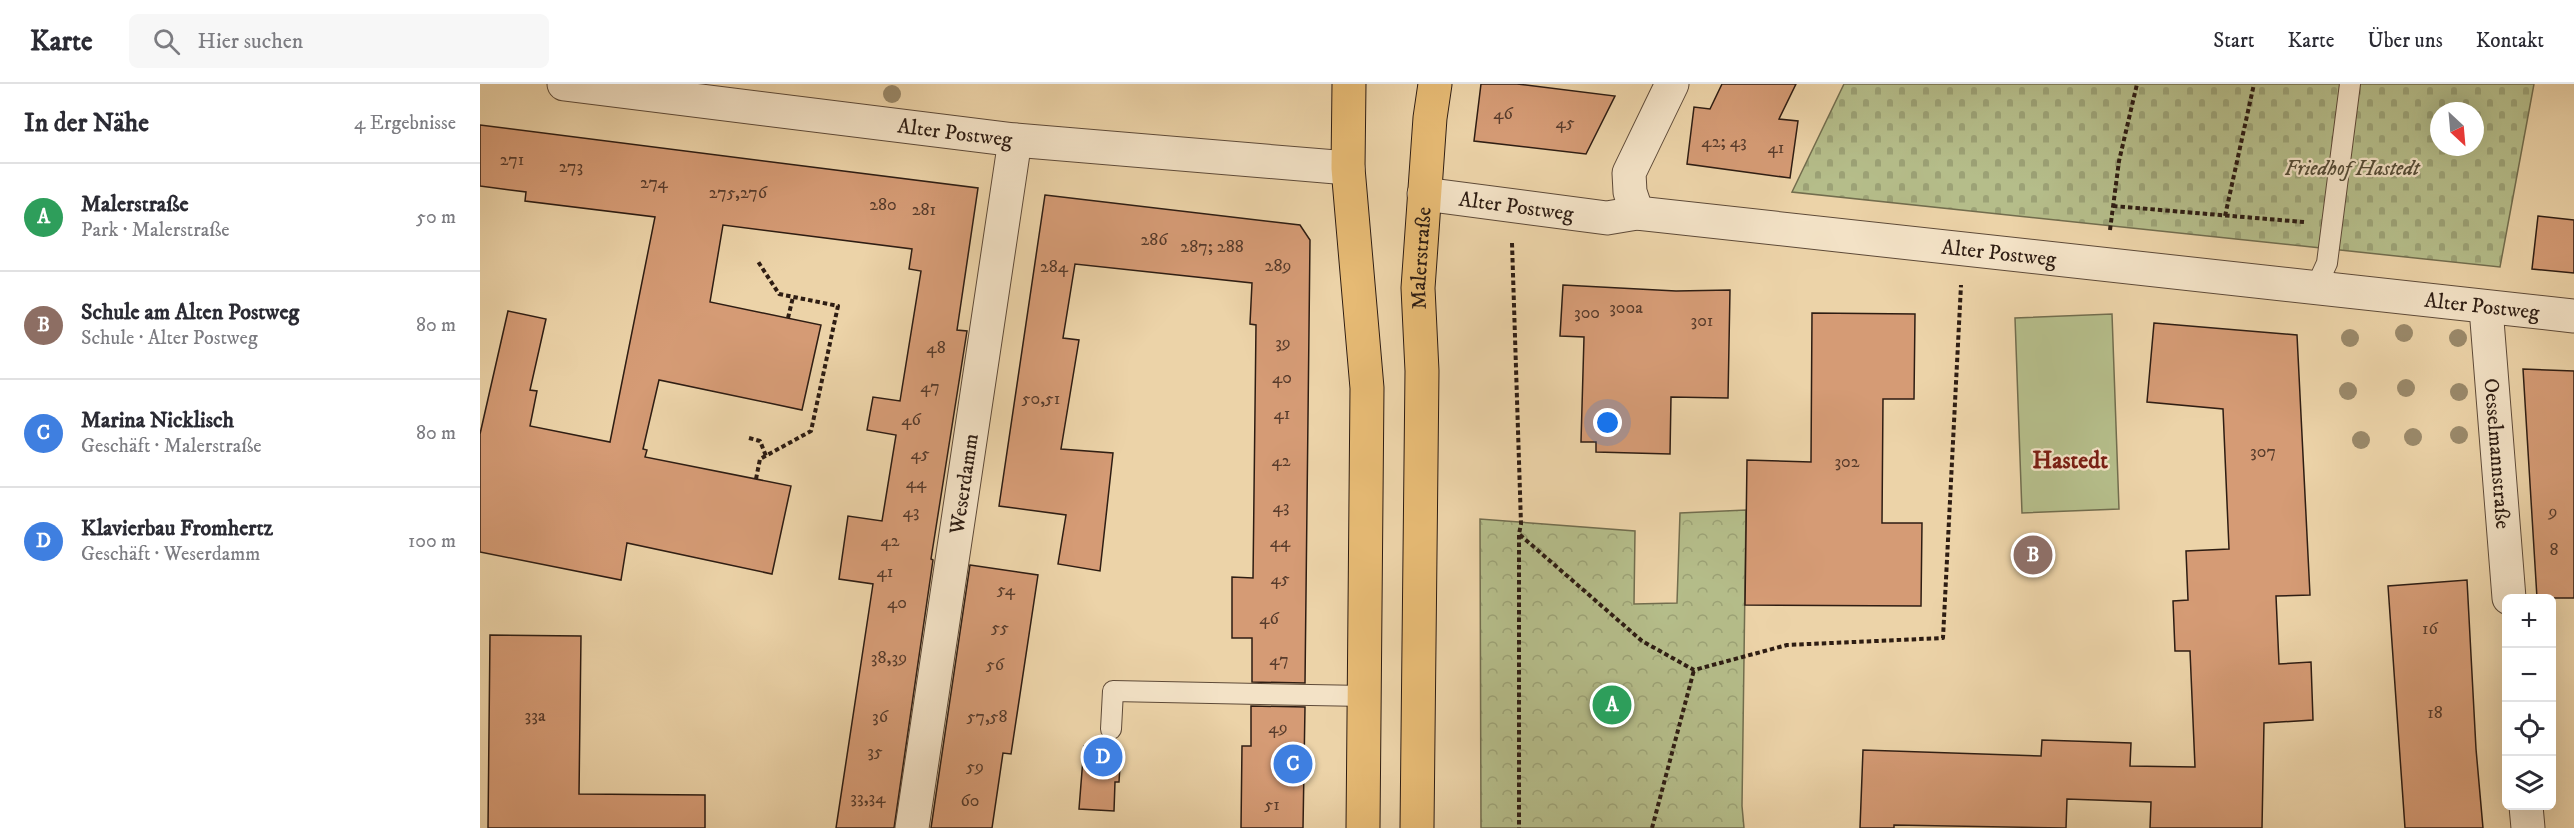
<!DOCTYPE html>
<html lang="de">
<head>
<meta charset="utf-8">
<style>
  body { margin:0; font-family:"IM FELL DW Pica",serif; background:#f7f7f7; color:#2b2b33 }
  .controls { position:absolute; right:18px; bottom:18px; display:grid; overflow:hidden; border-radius:9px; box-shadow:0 6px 24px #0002 }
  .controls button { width:54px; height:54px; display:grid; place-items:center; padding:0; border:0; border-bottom:2px solid #e1e1e2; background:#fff; color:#2b2b33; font:30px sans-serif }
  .compass { position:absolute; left:1950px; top:18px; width:54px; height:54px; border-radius:50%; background:#fff; box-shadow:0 6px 24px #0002; rotate:154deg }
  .you { position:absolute; left:1128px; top:339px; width:21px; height:21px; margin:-15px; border:4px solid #fff; border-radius:50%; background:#1a73e8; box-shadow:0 0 0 9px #1a73e833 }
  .badge { display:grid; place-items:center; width:39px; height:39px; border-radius:50%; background:#8f2418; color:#fff; font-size:20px; font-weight:700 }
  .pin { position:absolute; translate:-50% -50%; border:3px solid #fff; box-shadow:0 2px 6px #0006 }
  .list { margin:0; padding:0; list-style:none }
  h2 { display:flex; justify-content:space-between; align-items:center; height:78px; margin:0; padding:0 24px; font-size:26px }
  h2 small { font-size:20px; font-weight:400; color:#7c7c81 }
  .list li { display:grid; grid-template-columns:39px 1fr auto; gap:18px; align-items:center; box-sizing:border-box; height:108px; padding:0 24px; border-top:2px solid #e1e1e2 }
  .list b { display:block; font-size:22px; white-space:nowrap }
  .list p { margin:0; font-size:20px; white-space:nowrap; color:#7c7c81 }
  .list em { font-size:20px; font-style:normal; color:#7c7c81 }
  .icon { flex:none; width:33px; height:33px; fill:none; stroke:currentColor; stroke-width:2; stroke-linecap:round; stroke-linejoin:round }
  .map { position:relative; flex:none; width:2094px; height:744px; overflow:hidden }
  header { display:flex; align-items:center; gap:36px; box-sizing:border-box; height:84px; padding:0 30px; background:#fff; border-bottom:2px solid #e1e1e2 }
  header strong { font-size:28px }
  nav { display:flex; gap:33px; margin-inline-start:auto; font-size:21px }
  .search { width:420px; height:54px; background:#f7f7f7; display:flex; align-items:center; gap:15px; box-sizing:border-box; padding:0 21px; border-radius:9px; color:#7c7c81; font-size:22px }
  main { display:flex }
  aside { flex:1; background:#fff }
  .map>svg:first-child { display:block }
  .forest { fill:url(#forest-crowns); stroke:#726d4e; stroke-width:1.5 }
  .cemetery { fill:url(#cemetery-stones); stroke:#726d4e; stroke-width:1.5; fill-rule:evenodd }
  .pitch { fill:#b5bd8a; stroke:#726d4e; stroke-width:1.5 }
  .building { fill:#d59b75; stroke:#2e1d13; stroke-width:1.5 }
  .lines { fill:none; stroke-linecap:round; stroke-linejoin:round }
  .lane-casing { stroke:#5e4a38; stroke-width:22 }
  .street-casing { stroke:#5e4a38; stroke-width:35 }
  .primary-casing { stroke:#2e1d13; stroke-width:35 }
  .path { stroke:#2e1d13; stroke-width:4; stroke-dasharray:4.5 3; stroke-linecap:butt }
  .lane { stroke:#f3e2c6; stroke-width:20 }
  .street { stroke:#f3e2c6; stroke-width:33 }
  .primary { stroke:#e6ba74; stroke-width:33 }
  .tree { fill:#9a896a }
  .labels { text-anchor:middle; stroke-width:4.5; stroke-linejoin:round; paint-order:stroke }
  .number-label { font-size:18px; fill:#583c2c }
  .street-label { font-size:21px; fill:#2e1d13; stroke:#f3e2c6 }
  .park-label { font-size:21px; font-style:italic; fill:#564d37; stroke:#f3e2c6 }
  .quarter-label { font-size:24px; font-weight:bold; fill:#7a1f14; stroke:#f3e2c6 }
</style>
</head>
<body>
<header>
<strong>Karte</strong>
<div class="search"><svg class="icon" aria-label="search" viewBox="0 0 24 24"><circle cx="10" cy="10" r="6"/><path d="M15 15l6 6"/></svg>Hier suchen</div>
<nav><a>Start</a><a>Karte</a><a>Über uns</a><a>Kontakt</a></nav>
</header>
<main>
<aside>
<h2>In der Nähe<small>4 Ergebnisse</small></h2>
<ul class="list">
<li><span class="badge" style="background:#2e9e5b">A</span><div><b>Malerstraße</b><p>Park · Malerstraße</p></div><em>50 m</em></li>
<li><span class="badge" style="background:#8d6e63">B</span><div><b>Schule am Alten Postweg</b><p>Schule · Alter Postweg</p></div><em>80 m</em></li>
<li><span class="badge" style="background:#3f7fe0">C</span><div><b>Marina Nicklisch</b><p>Geschäft · Malerstraße</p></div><em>80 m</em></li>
<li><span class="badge" style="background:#3f7fe0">D</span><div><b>Klavierbau Fromhertz</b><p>Geschäft · Weserdamm</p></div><em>100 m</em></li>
</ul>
</aside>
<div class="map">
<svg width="2094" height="744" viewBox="0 0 2094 744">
  <defs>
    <pattern id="forest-crowns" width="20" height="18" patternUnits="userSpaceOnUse" patternTransform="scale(1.5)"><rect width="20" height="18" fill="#b5bd8a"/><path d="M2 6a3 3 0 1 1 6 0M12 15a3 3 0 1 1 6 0" fill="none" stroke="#9ca276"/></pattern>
    <pattern id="cemetery-stones" width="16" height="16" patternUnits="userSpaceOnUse" patternTransform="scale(1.5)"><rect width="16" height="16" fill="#b5bd8a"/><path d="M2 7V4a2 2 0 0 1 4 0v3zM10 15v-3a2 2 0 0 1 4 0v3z" fill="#9ca276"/></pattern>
  </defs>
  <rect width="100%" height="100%" fill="#ecd3a8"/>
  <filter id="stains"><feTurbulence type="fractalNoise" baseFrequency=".00333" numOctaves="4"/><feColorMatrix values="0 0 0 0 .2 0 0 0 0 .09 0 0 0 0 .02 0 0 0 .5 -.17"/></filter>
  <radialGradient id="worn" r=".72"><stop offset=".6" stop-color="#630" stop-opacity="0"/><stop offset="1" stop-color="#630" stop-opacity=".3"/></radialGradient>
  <!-- forest -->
  <path class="forest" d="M 1266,426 L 1262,722 L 1264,744 L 1001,744 L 1000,435 L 1155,447 L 1154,520 L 1197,519 L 1200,429 Z"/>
  <!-- cemetery -->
  <path class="cemetery" d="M 1364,0 L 2054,0 L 2020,183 L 1312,108 ZM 1959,27 L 1995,27 L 1995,63 L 1959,63 Z"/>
  <!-- pitch -->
  <path class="pitch" d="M 1632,230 L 1639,425 L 1542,429 L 1535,234 Z"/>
  <!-- building -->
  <g class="building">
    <path d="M 1001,0 L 1037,0 L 1135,12 L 1106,70 L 994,57 Z"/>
    <path d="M 1242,0 L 1316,0 L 1299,35 L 1318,37 L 1310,94 L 1207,80 L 1214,23 L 1230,25 Z"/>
    <path d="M 0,41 L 498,104 L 477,246 L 487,247 L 451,475 L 453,476 L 414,744 L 356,744 L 393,500 L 359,495 L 368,432 L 402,437 L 416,351 L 387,346 L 393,313 L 420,317 L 441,187 L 429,185 L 432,165 L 243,141 L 230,218 L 341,241 L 322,326 L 179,296 L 163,365 L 167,366 L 165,373 L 311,402 L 292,490 L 147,459 L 141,496 L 0,468 L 0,350 L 28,227 L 66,235 L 50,306 L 57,307 L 50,342 L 130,358 L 175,133 L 45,117 L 46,108 L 0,102 Z"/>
    <path d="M 565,111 L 820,141 L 830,156 L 825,599 L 772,598 L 772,554 L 752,554 L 752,493 L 773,494 L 776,241 L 770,240 L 772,199 L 595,180 L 583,254 L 599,256 L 581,365 L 633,369 L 620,487 L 578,480 L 586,431 L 519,422 Z"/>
    <path d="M 2058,132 L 2094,136 L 2094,189 L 2052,185 Z"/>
    <path d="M 1083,201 L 1196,207 L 1250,206 L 1248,314 L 1191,313 L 1190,370 L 1116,368 L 1116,358 L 1101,358 L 1104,253 L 1080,252 Z"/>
    <path d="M 1332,229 L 1435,230 L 1434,315 L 1403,315 L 1402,439 L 1442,439 L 1441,522 L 1265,521 L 1267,376 L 1331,378 Z"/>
    <path d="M 1674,239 L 1817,251 L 1830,511 L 1796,512 L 1799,580 L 1831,578 L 1833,636 L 1784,639 L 1782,744 L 1670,744 L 1671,718 L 1587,715 L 1586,744 L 1414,741 L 1414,744 L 1380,744 L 1383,666 L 1561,672 L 1562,656 L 1651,659 L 1650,682 L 1715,683 L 1710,567 L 1695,567 L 1693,517 L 1708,516 L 1706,467 L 1749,465 L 1743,325 L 1667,318 Z"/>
    <path d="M 2043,285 L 2094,287 L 2094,514 L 2057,514 Z"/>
    <path d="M 490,481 L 558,491 L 531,670 L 523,669 L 512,744 L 451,744 Z"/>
    <path d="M 1987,496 L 1996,665 L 2003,744 L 1925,744 L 1908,502 Z"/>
    <path d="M 10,551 L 101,552 L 99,710 L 225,711 L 225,744 L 8,744 Z"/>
    <path d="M 771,622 L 825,623 L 823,744 L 761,744 L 762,662 L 771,662 Z"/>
    <path d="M 604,662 L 641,665 L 639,698 L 635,698 L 634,727 L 599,725 Z"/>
  </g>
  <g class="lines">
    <!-- lane casing -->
    <g class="lane-casing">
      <g id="lane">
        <path d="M 1836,203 L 1847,179 L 1870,0"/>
        <path d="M 631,645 L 633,607 L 884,612"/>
      </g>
    </g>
    <!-- street casing -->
    <g class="street-casing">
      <g id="street">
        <path id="s1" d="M 84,0 L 535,56 L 868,84"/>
        <path id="s2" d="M 944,110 L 1127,134 L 1157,129 L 2094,232"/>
        <path d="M 1157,129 L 1150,108 L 1149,89 L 1192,0"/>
        <path id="s3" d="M 2006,224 L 2029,514"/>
        <path d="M 2046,722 L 2048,744"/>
        <path id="s4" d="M 432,744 L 535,56"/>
      </g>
    </g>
    <!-- primary casing -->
    <g class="primary-casing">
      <g id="primary">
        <path d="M 869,0 L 868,84 L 887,304 L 883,744"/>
        <path id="s5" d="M 937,744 L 942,287 L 938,204 L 950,34 L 955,0"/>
      </g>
    </g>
    <!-- path -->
    <g class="path">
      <path d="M 1633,122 L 1824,138"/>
      <path d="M 1745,132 L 1774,0"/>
      <path d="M 1630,146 L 1639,77 L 1657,0"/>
      <path d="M 1032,159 L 1041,440 L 1039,450 L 1162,557 L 1214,586 L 1307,561 L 1463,554 L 1481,201"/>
      <path d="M 308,234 L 313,213"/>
      <path d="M 269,354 L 280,357 L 286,372"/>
      <path d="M 276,395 L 280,375 L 331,347 L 358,222 L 299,210 L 277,176"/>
      <path d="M 1039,451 L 1039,744"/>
      <path d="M 1172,744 L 1214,586"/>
    </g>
    <!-- lane -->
    <use href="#lane" class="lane"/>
    <!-- street -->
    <use href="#street" class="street"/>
    <!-- primary -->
    <use href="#primary" class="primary"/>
  </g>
  <!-- trees -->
  <g class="tree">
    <circle cx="412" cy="10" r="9"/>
    <circle cx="1924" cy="249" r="9"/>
    <circle cx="1870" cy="254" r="9"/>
    <circle cx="1978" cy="254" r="9"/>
    <circle cx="1926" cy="304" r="9"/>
    <circle cx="1868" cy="307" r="9"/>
    <circle cx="1979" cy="308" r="9"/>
    <circle cx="1979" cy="351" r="9"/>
    <circle cx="1933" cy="353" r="9"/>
    <circle cx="1881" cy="356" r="9"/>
  </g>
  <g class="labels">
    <!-- number labels -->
    <g class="number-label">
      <text x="1023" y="35">46</text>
      <text x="1085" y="44">45</text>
      <text x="1244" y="63">42; 43</text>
      <text x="1296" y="69">41</text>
      <text x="32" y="81">271</text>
      <text x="91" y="88">273</text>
      <text x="174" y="104">274</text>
      <text x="258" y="114">275,276</text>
      <text x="403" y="126">280</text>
      <text x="444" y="131">281</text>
      <text x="674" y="161">286</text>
      <text x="732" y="168">287; 288</text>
      <text x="798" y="187">289</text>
      <text x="574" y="188">284</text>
      <text x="1146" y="229">300a</text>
      <text x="1107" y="234">300</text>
      <text x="1222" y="242">301</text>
      <text x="803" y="264">39</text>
      <text x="456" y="269">48</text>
      <text x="802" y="299">40</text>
      <text x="450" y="308">47</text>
      <text x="561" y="320">50,51</text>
      <text x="802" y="335">41</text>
      <text x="431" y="341">46</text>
      <text x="1783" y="373">307</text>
      <text x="440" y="375">45</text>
      <text x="801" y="382">42</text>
      <text x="1367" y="383">302</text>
      <text x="436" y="404">44</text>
      <text x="801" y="428">43</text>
      <text x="431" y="433">43</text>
      <text x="2073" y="433">9</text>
      <text x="410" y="462">42</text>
      <text x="800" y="463">44</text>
      <text x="2074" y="471">8</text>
      <text x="405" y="493">41</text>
      <text x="800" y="500">45</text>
      <text x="526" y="511">54</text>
      <text x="417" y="524">40</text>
      <text x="789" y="540">46</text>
      <text x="520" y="549">55</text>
      <text x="1950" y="550">16</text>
      <text x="409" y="579">38,39</text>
      <text x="799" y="581">47</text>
      <text x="515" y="586">56</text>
      <text x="1955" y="634">18</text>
      <text x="55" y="637">33a</text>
      <text x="400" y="638">36</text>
      <text x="507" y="638">57,58</text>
      <text x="798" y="649">49</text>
      <text x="395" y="673">35</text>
      <text x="495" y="688">59</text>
      <text x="388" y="719">33,34</text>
      <text x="490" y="722">60</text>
      <text x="792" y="726">51</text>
    </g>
    <!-- street labels -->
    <g class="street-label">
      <text dy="7" stroke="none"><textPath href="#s1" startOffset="394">Alter Postweg</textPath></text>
      <text dy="7" stroke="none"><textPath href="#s2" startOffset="93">Alter Postweg</textPath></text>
      <text dy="7" stroke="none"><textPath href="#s2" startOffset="579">Alter Postweg</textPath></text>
      <text dy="7" stroke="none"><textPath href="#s5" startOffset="570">Malerstraße</textPath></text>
      <text dy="7" stroke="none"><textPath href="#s2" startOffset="1065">Alter Postweg</textPath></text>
      <text dy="7" stroke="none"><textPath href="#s3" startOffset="146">Oesselmannstraße</textPath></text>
      <text dy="7" stroke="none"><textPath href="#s4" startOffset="348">Weserdamm</textPath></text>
    </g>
    <!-- park labels -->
    <g class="park-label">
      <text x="1872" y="91">Friedhof Hastedt</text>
    </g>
    <!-- quarter labels -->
    <g class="quarter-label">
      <text x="1590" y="384">Hastedt</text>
    </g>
  </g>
  <rect width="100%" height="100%" filter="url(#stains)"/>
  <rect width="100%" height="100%" fill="url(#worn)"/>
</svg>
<div class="controls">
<button>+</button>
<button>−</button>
<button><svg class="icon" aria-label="locate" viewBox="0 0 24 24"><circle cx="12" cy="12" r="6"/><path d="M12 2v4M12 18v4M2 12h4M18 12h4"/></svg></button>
<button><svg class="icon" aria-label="layers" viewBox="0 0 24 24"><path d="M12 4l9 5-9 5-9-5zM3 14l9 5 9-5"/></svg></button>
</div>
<svg class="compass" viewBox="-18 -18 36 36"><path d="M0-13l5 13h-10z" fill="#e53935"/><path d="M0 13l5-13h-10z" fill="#7c7c81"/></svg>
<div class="you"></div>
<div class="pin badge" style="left:1132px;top:621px;background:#2e9e5b">A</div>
<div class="pin badge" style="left:1553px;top:471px;background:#8d6e63">B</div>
<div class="pin badge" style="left:813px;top:680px;background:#3f7fe0">C</div>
<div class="pin badge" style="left:623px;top:673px;background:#3f7fe0">D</div>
</div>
</main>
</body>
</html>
